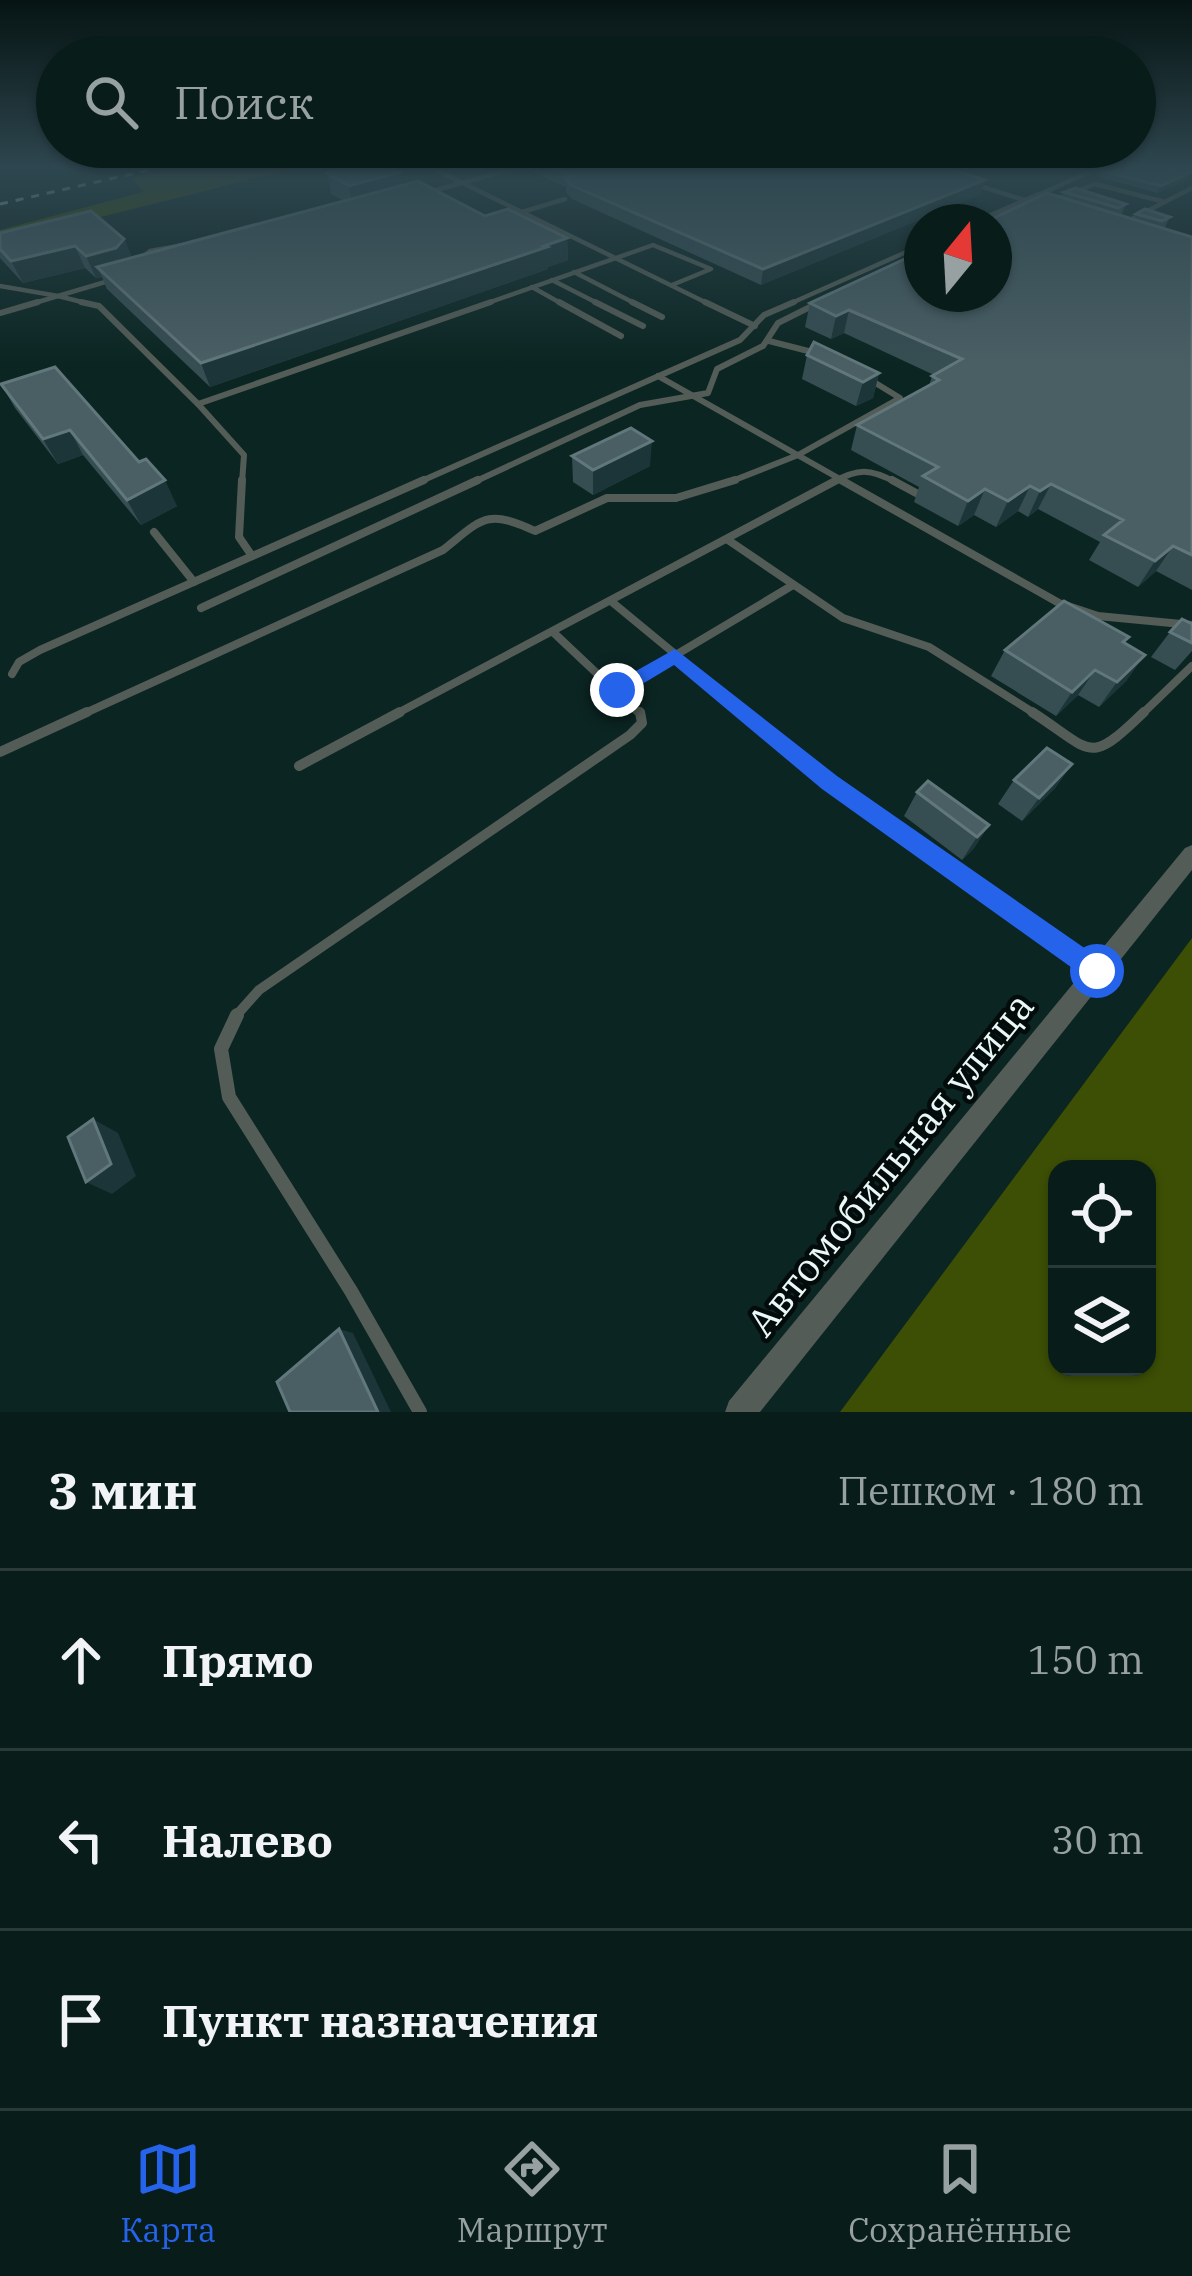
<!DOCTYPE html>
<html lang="ru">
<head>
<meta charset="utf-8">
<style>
  body { margin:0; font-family:"IBM Plex Serif",serif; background:#162927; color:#f1f3f6 }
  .controls { position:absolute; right:36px; bottom:36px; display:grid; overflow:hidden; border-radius:24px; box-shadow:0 3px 9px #0004 }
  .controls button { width:108px; height:108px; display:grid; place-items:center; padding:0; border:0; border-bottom:3px solid #293a39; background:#081c1a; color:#f1f3f6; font:60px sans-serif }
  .compass { position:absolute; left:904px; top:204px; width:108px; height:108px; border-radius:50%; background:#081c1a; box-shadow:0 3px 9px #0004; rotate:18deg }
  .stop { position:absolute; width:36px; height:36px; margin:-27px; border:9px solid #2563eb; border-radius:50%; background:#fff }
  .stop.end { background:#2563eb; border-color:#fff; box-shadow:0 3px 12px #0008 }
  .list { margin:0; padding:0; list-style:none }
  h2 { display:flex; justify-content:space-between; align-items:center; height:156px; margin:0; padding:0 48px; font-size:51px }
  h2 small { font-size:39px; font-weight:400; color:#98a1a2 }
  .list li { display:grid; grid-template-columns:78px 1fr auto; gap:36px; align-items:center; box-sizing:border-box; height:180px; padding:0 48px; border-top:3px solid #293a39 }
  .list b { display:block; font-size:45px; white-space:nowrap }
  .list em { font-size:39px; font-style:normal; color:#98a1a2 }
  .icon { flex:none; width:66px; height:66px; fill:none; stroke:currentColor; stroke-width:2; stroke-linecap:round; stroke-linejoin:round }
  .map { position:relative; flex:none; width:1192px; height:1412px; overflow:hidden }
  .search { position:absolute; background:#081c1a; box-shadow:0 3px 9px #0004; left:36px; right:36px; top:36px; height:132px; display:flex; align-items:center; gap:30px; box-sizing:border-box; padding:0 42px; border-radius:66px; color:#98a1a2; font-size:45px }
  .sheet { height:696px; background:#081c1a }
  nav { display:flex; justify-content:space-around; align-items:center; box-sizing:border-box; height:168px; border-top:3px solid #293a39; background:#081c1a; font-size:33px; color:#98a1a2 }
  nav a { display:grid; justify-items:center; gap:6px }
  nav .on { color:#2563eb }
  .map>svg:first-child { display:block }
  .forest { fill:#3d4f05; fill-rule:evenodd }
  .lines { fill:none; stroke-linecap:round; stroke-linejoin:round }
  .service-far4 { stroke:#535c56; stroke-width:4.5 }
  .service-far3 { stroke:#535c56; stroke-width:6 }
  .service-far2 { stroke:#535c56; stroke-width:8 }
  .service-far1 { stroke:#535c56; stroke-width:10 }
  .service { stroke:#535c56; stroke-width:14 }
  .minor { fill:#535c56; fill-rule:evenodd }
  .rail { stroke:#b5c7c5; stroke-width:3; stroke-dasharray:8 8; stroke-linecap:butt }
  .wall { fill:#364d52 }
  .shaded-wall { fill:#1c3538 }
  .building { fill:#495f64; stroke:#62777b; stroke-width:3 }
  .route { fill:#2563eb }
  .labels { text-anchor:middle; stroke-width:9; stroke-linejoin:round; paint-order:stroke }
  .near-street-label { font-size:39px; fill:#e9f8f6; stroke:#030c0b }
</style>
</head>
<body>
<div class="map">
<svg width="1192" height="1412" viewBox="0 0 1192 1412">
  <rect width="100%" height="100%" fill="#0b2522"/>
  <!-- forest -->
  <g class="forest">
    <path d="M 180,167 L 301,167 L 0,242 L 0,230 L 143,192 L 132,178 Z"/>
    <path d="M 1192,938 L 1192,1412 L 840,1412 ZM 1057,1169 L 1147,1169 L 1147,1367 L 1057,1367 Z"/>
  </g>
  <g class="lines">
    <!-- service-far4 -->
    <g class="service-far4">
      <path d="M 430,167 L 711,305"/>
      <path d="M 1184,167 L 1192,169"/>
      <path d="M 974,184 L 1024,200"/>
      <path d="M 429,192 L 516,168"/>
      <path d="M 1051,201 L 1095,184 L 1165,202"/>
      <path d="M 522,212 L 565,199"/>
      <path d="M 975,222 L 1039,194"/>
      <path d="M 1122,224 L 1192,188"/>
      <path d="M 138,261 L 150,251 L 189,244"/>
      <path d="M 574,272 L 638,305"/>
      <path d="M 552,280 L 601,305"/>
      <path d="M 0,286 L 58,296 L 112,280"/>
      <path d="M 532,287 L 564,305"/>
      <path d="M 28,305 L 58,296 L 94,305"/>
      <path d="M 482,305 L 653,245 L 711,269 L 672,285"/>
      <path d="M 787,305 L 922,245"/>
    </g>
    <!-- service-far3 -->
    <g class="service-far3">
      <path d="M 81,302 L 99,306 L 198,404 L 491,302"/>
      <path d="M 559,302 L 621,336"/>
      <path d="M 595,302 L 643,326"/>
      <path d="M 632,302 L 662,317"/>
      <path d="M 705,302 L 755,326"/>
      <path d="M 0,313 L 38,302"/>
      <path d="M 769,341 L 816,353"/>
      <path d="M 658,376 L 847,483"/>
      <path d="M 198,404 L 244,455 L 242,483"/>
      <path d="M 417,483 L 740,340 L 764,315 L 794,302"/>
      <path d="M 472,483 L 640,405 L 708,393 L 717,369 L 763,346 L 778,323 L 816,304"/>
      <path d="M 727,483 L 798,455 L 900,398 L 869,379"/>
      <path d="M 831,483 C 858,468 870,468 897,483"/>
    </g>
    <!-- service-far2 -->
    <g class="service-far2">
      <path d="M 242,480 L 239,537 L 252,556"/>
      <path d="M 841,480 L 1059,603 L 1098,616 L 1192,625"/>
      <path d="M 892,480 L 916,493"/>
      <path d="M 154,532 L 194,582"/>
      <path d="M 728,540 L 843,618 L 929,647 L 1037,715"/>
      <path d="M 612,602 L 749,715"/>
      <path d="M 201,608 L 478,480"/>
      <path d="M 554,633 L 641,715"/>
      <path d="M 12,674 L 19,662 L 40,650 L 424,480"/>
      <path d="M 617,690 L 793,585"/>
      <path d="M 81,715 L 443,550 C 482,519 486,508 535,531 L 607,498 L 676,498 L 735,480"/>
      <path d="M 394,715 L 837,480"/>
      <path d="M 1141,715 L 1192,666"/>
    </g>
    <!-- service-far1 -->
    <g class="service-far1">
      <path d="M 745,712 L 830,782 L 1097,971"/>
      <path d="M 1032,712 C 1094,752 1087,767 1144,712"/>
      <path d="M 0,752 L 87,712"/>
      <path d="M 299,766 L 400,712"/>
      <path d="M 234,1018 L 259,990 L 630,735 L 642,723 L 640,712"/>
    </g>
    <!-- service -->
    <path class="service" d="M 237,1015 L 221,1049 L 229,1097 L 351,1291 L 420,1412"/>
    <!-- minor -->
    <g class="minor">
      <path d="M 1095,167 L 1105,167 L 1042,196 L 1035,194 Z"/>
      <path d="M 1192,845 L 1192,870 L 760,1412 L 725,1412 L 729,1401 L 1185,848 Z"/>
    </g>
    <!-- rail -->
    <path class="rail" d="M 0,204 L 162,167"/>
  </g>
  <!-- wall -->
  <g class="wall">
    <path d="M 522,167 L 944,167 L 981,194 L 761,285 L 572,199 L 566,192 L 566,187 Z"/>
    <path d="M 1098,170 L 1186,180 L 1157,193 L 1096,176 Z"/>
    <path d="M 327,173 L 402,185 L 485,216 L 567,238 L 568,260 L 548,267 L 548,269 L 210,387 L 107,289 L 102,277 L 96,278 L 85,268 L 23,283 L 0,258 L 0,233 L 124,239 L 132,258 L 344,201 L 331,194 Z"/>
    <path d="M 1064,192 L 1126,204 L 1121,216 L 1134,220 L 1136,214 L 1170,217 L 1164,229 L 1192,237 L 1192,590 L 1156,571 L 1138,587 L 1089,560 L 1100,542 L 1038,509 L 1028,517 L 1018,511 L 996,527 L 974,515 L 958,526 L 914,502 L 919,487 L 851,450 L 857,425 L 929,386 L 932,376 L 934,375 L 844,333 L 831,339 L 805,327 L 810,303 L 1062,198 Z"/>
    <path d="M 807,355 L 879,373 L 873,398 L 856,406 L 802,379 Z"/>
    <path d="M 1,384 L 139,462 L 177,506 L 141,525 L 83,455 L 58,464 L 15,408 Z"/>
    <path d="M 572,456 L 650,466 L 593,495 L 573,482 Z"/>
    <path d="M 1192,624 L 1192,651 L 1175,670 L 1151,657 L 1170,632 Z"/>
    <path d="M 1129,637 L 1124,643 L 1127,680 L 1099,707 L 1078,695 L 1056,716 L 991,676 L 1005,650 Z"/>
    <path d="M 1072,764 L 1055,788 L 1022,821 L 998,804 L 1014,780 Z"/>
    <path d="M 917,792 L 989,825 L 974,848 L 962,860 L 904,816 Z"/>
  </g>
  <!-- shaded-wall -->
  <g class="shaded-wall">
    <path d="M 400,172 L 403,192 L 353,206 L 349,186 Z"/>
    <path d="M 1189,173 L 1186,180 L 1157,193 L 1161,186 Z"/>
    <path d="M 985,180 L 981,194 L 761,285 L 763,269 Z"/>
    <path d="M 567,238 L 568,260 L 548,267 L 548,269 L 210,387 L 201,363 Z"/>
    <path d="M 124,239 L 133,261 L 97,267 L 102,277 L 96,278 L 86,256 Z"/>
    <path d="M 75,246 L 85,268 L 23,283 L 11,261 Z"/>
    <path d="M 849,310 L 844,333 L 831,339 L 836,316 Z"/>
    <path d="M 879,373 L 873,398 L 856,406 L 863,382 Z"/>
    <path d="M 70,430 L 83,455 L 58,464 L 43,439 Z"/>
    <path d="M 652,441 L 650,466 L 593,495 L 593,470 Z"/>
    <path d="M 165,480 L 177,506 L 141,525 L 127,500 Z"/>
    <path d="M 1051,484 L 1038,509 L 1028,517 L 1040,491 Z"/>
    <path d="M 1030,486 L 1018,511 L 996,527 L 1008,501 Z"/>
    <path d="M 985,489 L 974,515 L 958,526 L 968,501 Z"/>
    <path d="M 1173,546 L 1156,571 L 1138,587 L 1155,561 Z"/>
    <path d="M 1145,655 L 1127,680 L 1099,707 L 1117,682 Z"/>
    <path d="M 1095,670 L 1078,695 L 1056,716 L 1072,692 Z"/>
    <path d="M 1072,764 L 1055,788 L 1022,821 L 1039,798 Z"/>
    <path d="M 989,825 L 974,848 L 962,860 L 977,837 Z"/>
    <path d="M 93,1119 L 118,1133 L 136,1176 L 112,1194 L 86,1182 Z"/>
    <path d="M 339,1329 L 353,1333 L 391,1412 L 378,1412 Z"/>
  </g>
  <!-- building -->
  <g class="building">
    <path d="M 353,167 L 389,167 L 400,172 L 349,186 L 327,173 Z"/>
    <path d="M 550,167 L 944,167 L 985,180 L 763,269 L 571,185 L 565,178 L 572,176 Z"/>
    <path d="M 1105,167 L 1166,167 L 1189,173 L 1161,186 L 1098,170 Z"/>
    <path d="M 418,181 L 485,216 L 508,209 L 567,238 L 544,246 L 547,247 L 201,363 L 97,267 Z"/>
    <path d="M 1075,188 L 1126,204 L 1118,208 L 1064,192 Z"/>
    <path d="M 1047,193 L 1192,237 L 1192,555 L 1173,546 L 1155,561 L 1104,535 L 1123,520 L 1051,484 L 1040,491 L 1030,486 L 1008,501 L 985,489 L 968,501 L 923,476 L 938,467 L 857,425 L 939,380 L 932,376 L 962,359 L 849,310 L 836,316 L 810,303 L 922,251 L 922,294 L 994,294 L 994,222 L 985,222 Z"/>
    <path d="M 1145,209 L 1170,217 L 1162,221 L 1136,214 Z"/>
    <path d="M 91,211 L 124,239 L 116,248 L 86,256 L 75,246 L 11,261 L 0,249 L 0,233 Z"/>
    <path d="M 814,342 L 879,373 L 863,382 L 807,355 Z"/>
    <path d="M 55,367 L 139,462 L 146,459 L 165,480 L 127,500 L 70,430 L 43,439 L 1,384 Z"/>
    <path d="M 631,428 L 652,441 L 593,470 L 572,456 Z"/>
    <path d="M 1064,601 L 1129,637 L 1123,642 L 1145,655 L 1117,682 L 1095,670 L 1072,692 L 1005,650 Z"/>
    <path d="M 1182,619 L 1192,624 L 1192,643 L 1170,632 Z"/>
    <path d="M 1047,748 L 1072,764 L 1039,798 L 1014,780 Z"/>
    <path d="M 928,781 L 989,825 L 977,837 L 917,792 Z"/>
    <path d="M 93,1119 L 111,1164 L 86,1182 L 68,1137 Z"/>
    <path d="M 339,1329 L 378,1412 L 290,1412 L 277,1382 Z"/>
  </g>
  <!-- sky -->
  <linearGradient id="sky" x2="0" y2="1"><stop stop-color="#061413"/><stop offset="0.46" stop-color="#2e464f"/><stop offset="1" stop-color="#2e464f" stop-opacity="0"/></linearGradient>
  <rect width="1192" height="364" fill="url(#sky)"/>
  <!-- route -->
  <path class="route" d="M 675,649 L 837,776 L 1106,963 L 1110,971 L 1106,980 L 1089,980 L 822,789 L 674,665 L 624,695 L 611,695 L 611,685 Z"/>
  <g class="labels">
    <!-- near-street labels -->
    <g class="near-street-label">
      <text transform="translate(890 1164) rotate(-51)" y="14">Автомобильная улица</text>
    </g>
  </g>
</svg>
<div class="controls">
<button><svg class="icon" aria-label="locate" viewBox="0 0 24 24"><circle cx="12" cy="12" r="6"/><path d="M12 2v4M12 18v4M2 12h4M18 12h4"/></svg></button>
<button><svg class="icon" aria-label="layers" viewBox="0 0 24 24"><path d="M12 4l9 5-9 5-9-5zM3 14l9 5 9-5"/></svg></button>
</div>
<svg class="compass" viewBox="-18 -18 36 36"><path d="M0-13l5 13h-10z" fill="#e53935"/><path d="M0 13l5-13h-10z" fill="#98a1a2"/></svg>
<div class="stop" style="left:1097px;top:971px"></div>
<div class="stop end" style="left:617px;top:690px"></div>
<div class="search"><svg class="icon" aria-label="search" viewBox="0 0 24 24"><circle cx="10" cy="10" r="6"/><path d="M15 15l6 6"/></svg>Поиск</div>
</div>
<section class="sheet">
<h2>3 мин<small>Пешком · 180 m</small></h2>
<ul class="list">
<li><svg class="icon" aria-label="ahead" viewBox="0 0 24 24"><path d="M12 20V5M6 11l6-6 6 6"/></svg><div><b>Прямо</b></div><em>150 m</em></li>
<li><svg class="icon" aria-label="left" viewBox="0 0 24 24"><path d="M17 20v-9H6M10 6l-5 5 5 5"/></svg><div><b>Налево</b></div><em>30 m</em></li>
<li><svg class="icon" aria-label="arrive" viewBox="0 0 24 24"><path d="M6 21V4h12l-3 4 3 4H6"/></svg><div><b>Пункт назначения</b></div></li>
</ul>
</section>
<nav>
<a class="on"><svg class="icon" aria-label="map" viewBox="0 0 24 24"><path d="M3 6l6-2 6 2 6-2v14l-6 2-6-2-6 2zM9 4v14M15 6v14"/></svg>Карта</a>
<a><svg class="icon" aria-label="directions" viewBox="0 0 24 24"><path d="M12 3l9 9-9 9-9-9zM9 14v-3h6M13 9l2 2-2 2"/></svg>Маршрут</a>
<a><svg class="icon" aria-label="saved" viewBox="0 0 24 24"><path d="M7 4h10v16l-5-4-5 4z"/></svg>Сохранённые</a>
</nav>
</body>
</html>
